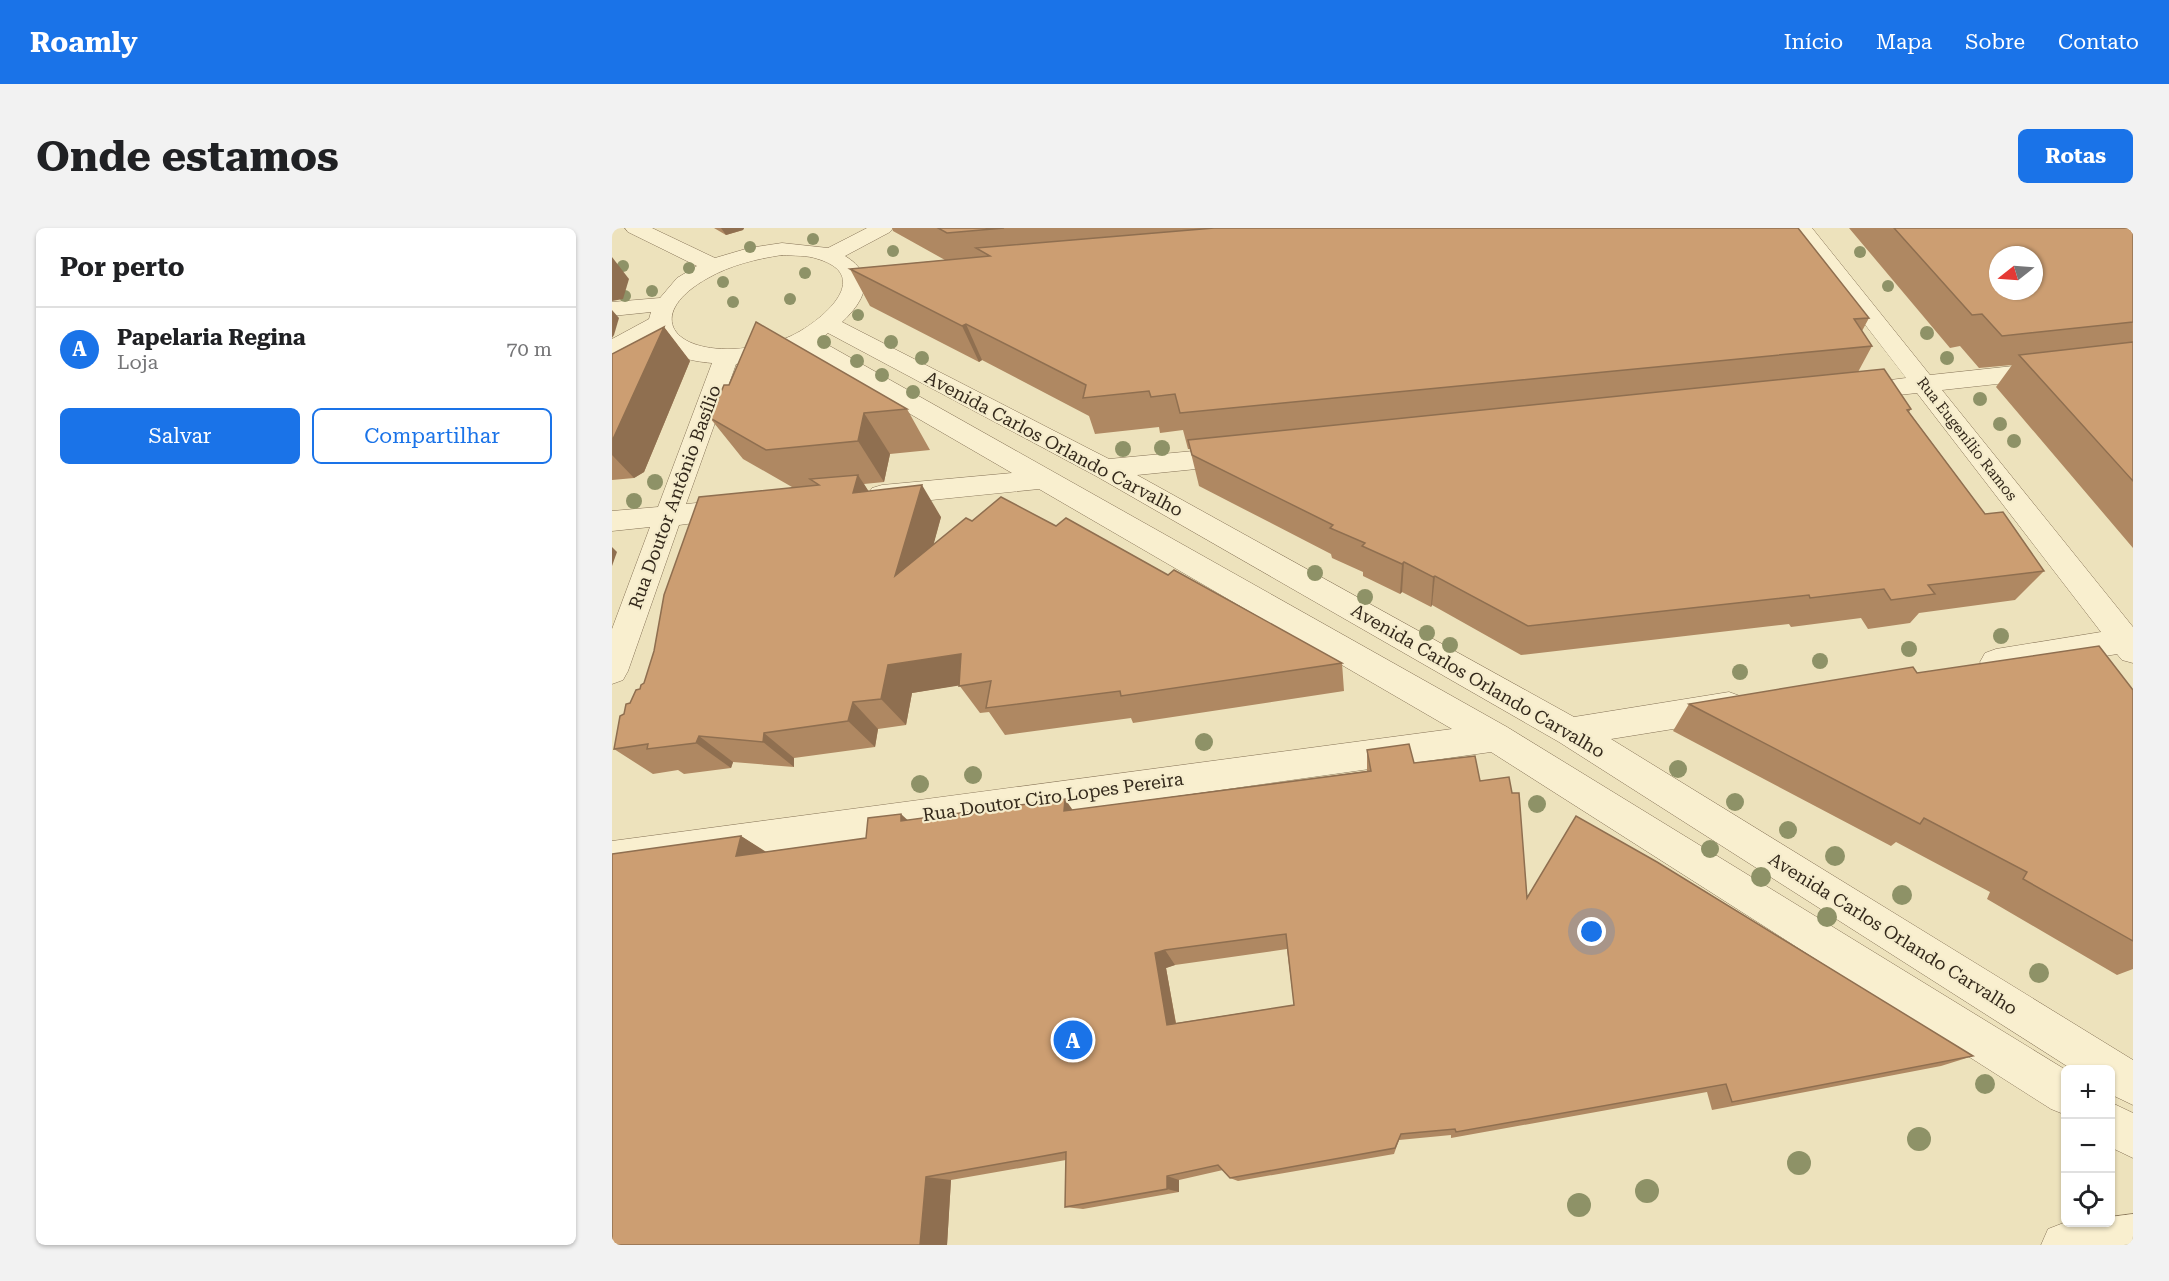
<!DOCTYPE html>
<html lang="pt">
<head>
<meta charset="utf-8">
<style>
  body { margin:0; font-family:"Roboto Serif",serif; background:#f2f2f2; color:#202124 }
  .controls { position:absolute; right:18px; bottom:18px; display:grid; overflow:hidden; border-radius:9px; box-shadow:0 2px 4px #0004 }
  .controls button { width:54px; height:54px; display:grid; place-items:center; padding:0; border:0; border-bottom:2px solid #e0e0e0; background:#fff; color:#202124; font:30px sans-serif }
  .compass { position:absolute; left:1377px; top:18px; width:54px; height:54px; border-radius:50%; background:#fff; box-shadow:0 2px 4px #0004; rotate:253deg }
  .you { position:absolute; left:980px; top:704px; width:21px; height:21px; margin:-15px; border:4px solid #fff; border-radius:50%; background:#1a73e8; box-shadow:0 0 0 9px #1a73e833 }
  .badge { display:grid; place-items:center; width:39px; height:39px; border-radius:50%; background:#1a73e8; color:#fff; font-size:20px; font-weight:700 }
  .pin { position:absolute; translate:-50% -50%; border:3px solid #fff; box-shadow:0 2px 6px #0006 }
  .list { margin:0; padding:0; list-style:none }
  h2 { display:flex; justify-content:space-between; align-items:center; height:78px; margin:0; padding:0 24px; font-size:26px }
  h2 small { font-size:20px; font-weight:400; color:#757577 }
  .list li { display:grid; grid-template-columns:39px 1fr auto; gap:18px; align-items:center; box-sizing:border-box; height:84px; padding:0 24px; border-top:2px solid #e0e0e0 }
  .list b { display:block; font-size:22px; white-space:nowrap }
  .list p { margin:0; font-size:20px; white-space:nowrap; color:#757577 }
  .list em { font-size:20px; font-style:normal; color:#757577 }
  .actions { display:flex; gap:12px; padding:18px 24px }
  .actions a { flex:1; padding:14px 0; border:2px solid #1a73e8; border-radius:9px; text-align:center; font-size:21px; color:#1a73e8 }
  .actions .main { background:#1a73e8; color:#fff }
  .icon { flex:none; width:33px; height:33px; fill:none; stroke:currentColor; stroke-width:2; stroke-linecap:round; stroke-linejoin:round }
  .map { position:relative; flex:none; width:1521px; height:1017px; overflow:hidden; border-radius:9px }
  header { display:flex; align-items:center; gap:36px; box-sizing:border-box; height:84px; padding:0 30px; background:#1a73e8; color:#fff }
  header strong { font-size:28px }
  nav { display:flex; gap:33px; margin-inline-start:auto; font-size:21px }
  .intro { display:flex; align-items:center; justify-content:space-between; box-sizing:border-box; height:144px; padding:0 36px }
  h1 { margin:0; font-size:42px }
  .button { padding:15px 27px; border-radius:9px; background:#1a73e8; color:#fff; font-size:21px; font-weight:700 }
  main { display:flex; gap:36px; padding:0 36px }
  aside { flex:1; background:#fff; border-radius:9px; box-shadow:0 2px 4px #0004 }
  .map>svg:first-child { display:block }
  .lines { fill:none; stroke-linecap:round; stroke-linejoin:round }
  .minor-casing { stroke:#857256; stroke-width:1 }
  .minor { fill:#f9efcf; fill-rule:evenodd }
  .tree { fill:#8e9267 }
  .wall { fill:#af8862; fill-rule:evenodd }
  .shaded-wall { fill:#8f6f50 }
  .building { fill:#cc9e72; stroke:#8f6f50; stroke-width:1.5; fill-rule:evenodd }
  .labels { text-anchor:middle; stroke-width:4.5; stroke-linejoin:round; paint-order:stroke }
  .far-street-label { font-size:15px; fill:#34291b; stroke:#f5eccc }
  .street-label { font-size:18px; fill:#34291b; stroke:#f5eccc }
</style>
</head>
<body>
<header>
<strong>Roamly</strong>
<nav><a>Início</a><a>Mapa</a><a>Sobre</a><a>Contato</a></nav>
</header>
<div class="intro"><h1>Onde estamos</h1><a class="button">Rotas</a></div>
<main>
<aside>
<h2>Por perto<small></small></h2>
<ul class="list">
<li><span class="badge">A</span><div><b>Papelaria Regina</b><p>Loja</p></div><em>70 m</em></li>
</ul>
<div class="actions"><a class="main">Salvar</a><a>Compartilhar</a></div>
</aside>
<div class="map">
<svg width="1521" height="1017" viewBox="0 0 1521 1017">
  <rect width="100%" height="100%" fill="#ede2bc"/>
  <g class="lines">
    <!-- minor casing -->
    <g class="minor-casing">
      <g id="minor">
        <path d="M 13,0 L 40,0 L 103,30 L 137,20 L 170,15 L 216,20 L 255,0 L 281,0 L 278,4 L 233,28 C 265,47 253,73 230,94 L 497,231 L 624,219 L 633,222 L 637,228 L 633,234 L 624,237 L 525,247 L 962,489 L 1117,464 L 1128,468 L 1133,478 L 1128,488 L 1117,492 L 999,511 L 1521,832 L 1521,877 L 1498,866 L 1498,842 L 1461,842 L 947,514 L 484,248 L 216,105 L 207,112 L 895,499 L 1454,842 L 1454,887 L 1439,881 L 879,524 L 0,647 L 0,613 L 840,501 L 427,261 L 270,277 L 260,274 L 256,267 L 260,260 L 270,257 L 400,245 L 188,122 L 158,131 L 124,136 L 74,276 L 126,271 L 136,274 L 140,281 L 136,288 L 67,297 L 16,443 L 11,452 L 0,456 L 0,401 L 38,299 L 0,303 L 0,283 L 46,279 L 100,135 C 77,133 55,128 41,108 L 0,128 L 0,111 L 37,91 L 39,84 L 0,88 L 0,74 L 48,70 L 65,50 L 85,38 L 16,4 ZM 170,27 C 182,28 195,27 206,31 C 264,49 207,95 179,108 C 161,116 141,120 121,121 C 56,123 35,84 96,50 C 119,37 144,31 170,27 Z"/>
        <path d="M 1179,0 L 1200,0 L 1318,147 L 1521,125 L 1521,141 L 1330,162 L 1521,399 L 1521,435 L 1510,432 L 1505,426 L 1384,447 L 1373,443 L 1368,434 L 1373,425 L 1384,421 L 1489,404 L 1305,165 L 1240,172 L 1231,170 L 1228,164 L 1231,158 L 1294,150 Z"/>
        <path d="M 1498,874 L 1521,885 L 1521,930 L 1498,919 Z"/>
        <path d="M 1521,986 L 1521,1017 L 1429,1017 L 1436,1001 L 1454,994 L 1498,994 L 1498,989 Z"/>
      </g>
    </g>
    <!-- minor -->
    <use href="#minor" class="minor"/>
  </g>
  <!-- trees -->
  <g class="tree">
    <circle cx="201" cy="11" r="6"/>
    <circle cx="138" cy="19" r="6"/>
    <circle cx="281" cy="23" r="6"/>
    <circle cx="1248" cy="24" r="6"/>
    <circle cx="11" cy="38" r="6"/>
    <circle cx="77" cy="40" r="6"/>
    <circle cx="193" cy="45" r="6"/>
    <circle cx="111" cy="54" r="6"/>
    <circle cx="1276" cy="58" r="6"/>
    <circle cx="40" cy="63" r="6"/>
    <circle cx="13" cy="68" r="6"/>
    <circle cx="178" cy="71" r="6"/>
    <circle cx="121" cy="74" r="6"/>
    <circle cx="246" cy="87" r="6"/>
    <circle cx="1315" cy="105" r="7"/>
    <circle cx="212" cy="114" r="7"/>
    <circle cx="279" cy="114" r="7"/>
    <circle cx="310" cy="130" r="7"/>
    <circle cx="1335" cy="130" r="7"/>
    <circle cx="245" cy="133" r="7"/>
    <circle cx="270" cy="147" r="7"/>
    <circle cx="301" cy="164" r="7"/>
    <circle cx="1368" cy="171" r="7"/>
    <circle cx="1388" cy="196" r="7"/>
    <circle cx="1402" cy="213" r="7"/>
    <circle cx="550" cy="220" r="8"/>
    <circle cx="511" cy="221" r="8"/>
    <circle cx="43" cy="254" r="8"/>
    <circle cx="22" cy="273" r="8"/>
    <circle cx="703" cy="345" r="8"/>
    <circle cx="753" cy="369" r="8"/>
    <circle cx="815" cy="405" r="8"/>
    <circle cx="1389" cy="408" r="8"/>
    <circle cx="838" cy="417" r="8"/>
    <circle cx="1297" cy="421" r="8"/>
    <circle cx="1208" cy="433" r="8"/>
    <circle cx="1128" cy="444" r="8"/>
    <circle cx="592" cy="514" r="9"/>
    <circle cx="1066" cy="541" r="9"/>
    <circle cx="361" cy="547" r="9"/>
    <circle cx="308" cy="556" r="9"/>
    <circle cx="1123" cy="574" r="9"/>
    <circle cx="925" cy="576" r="9"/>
    <circle cx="1176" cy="602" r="9"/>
    <circle cx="1098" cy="621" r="9"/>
    <circle cx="1223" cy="628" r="10"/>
    <circle cx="1149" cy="649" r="10"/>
    <circle cx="1290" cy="667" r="10"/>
    <circle cx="1215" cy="689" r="10"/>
    <circle cx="1427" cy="745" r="10"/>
    <circle cx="1373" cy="856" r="10"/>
    <circle cx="1307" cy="911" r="12"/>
    <circle cx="1187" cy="935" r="12"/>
    <circle cx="1035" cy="963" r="12"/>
    <circle cx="967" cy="977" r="12"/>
  </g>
  <!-- wall -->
  <g class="wall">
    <path d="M 102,0 L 132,0 L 131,2 L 114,7 Z"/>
    <path d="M 280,0 L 1186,0 L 1257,90 L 1250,103 L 1260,118 L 1246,144 L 1299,181 L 1297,184 L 1373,286 L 1432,343 L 1403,372 L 1307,385 L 1298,395 L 1256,401 L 1249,390 L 1179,399 L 1177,396 L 909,427 L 820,377 L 819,379 L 790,364 L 788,366 L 751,348 L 751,344 L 720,330 L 719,326 L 587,258 L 578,221 L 576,221 L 571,202 L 548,205 L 547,199 L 483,206 L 477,188 L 370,132 L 367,134 L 258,78 L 238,41 L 333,32 L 281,3 Z"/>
    <path d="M 1237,0 L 1521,0 L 1521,320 L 1384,159 L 1400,137 L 1367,140 L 1348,118 L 1338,120 Z"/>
    <path d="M 52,99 L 78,133 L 32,244 L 22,250 L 0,252 L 0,126 Z"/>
    <path d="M 295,181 L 318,222 L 278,226 L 272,254 L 252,256 L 256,263 L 329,289 L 321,317 L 360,293 L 444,298 L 556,347 L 730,435 L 732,463 L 521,495 L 519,490 L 393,507 L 377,484 L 368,485 L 347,457 L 300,465 L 294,497 L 266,501 L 263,519 L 182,530 L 182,539 L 121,534 L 119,540 L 72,546 L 66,542 L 41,546 L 2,521 L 12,486 L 18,475 L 180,259 L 131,231 L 98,190 Z"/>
    <path d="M 1305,445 L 1521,462 L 1521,741 L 1505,747 L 1375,671 L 1378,664 L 1284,614 L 1279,618 L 1061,503 L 1077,476 Z"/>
    <path d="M 755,522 L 868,553 L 915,670 L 1361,828 L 1329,838 L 1100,882 L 1095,864 L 839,910 L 839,907 L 787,912 L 782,926 L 626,953 L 618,950 L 611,942 L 567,952 L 567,964 L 471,981 L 453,979 L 454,932 L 339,952 L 335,1017 L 129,608 L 153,624 L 254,610 L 296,592 L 453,571 L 460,582 L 755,543 ZM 675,721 L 682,777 L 564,795 L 554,740 L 563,737 Z"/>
  </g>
  <!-- shaded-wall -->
  <g class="shaded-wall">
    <path d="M 109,0 L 132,0 L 131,2 L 114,7 Z"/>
    <path d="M 0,29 L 17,51 L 11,71 L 0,73 Z"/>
    <path d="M 0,82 L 7,90 L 2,107 L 0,110 Z"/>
    <path d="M 354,96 L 370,132 L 367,134 L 350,98 Z"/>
    <path d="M 52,99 L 78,133 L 32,244 L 22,250 L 0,227 L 0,212 Z"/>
    <path d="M 252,185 L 278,226 L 272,254 L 246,213 Z"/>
    <path d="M 246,247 L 267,279 L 241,265 Z"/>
    <path d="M 310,257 L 329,289 L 305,378 L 283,348 Z"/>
    <path d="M 0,319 L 5,324 L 0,338 Z"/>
    <path d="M 792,334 L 790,364 L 788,366 L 790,336 Z"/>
    <path d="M 823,348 L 820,377 L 819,379 L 821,349 Z"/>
    <path d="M 349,426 L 369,454 L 300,465 L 294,497 L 269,471 L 276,437 Z"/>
    <path d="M 241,474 L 266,501 L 263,519 L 236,493 Z"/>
    <path d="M 152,505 L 182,530 L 182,539 L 151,514 Z"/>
    <path d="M 87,508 L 121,534 L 119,540 L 84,515 Z"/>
    <path d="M 453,571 L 467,591 L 452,583 Z"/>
    <path d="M 289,586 L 311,606 L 289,593 Z"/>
    <path d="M 129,608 L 159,627 L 124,628 Z"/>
    <path d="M 553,722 L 563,737 L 554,740 L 566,808 L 555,797 L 543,725 Z"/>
    <path d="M 555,948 L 567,952 L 567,964 L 555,961 Z"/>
    <path d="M 314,949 L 339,952 L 335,1017 L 308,1017 Z"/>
  </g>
  <!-- building -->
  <g class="building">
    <path d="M 326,0 L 392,0 L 335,5 Z"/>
    <path d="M 602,0 L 1186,0 L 1257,90 L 1242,91 L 1260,118 L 568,185 L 563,166 L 539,169 L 537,163 L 471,170 L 474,157 L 354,96 L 350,98 L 238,41 L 378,28 L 364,20 Z"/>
    <path d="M 1282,0 L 1521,0 L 1521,94 L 1390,108 L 1370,86 L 1360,87 ZM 1386,27 L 1422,27 L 1422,63 L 1386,63 Z"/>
    <path d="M 144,94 L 295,181 L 252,185 L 246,213 L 154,222 L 98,190 L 112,157 L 117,157 Z"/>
    <path d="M 52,99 L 1,211 L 0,212 L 0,126 Z"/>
    <path d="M 1521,114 L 1521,253 L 1407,127 Z"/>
    <path d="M 1272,141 L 1299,181 L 1295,182 L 1373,286 L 1391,284 L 1432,343 L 1316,357 L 1323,366 L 1279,372 L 1272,361 L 1198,370 L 1197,367 L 916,398 L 823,348 L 821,349 L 792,334 L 790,336 L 750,318 L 753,315 L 718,300 L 721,297 L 580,227 L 576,212 Z"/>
    <path d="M 246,247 L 241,265 L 310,257 L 283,348 L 354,290 L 360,293 L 389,269 L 444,298 L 454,290 L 556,347 L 562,342 L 730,435 L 509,468 L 508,463 L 374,480 L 379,453 L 347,458 L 349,426 L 276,437 L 269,471 L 241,474 L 236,493 L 152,505 L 151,514 L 87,508 L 84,515 L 35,521 L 36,516 L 2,521 L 8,488 L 12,486 L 14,476 L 18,475 L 24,462 L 28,461 L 29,457 L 32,455 L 42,423 L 52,367 L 87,269 L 207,257 L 198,251 Z"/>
    <path d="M 1487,418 L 1521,462 L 1521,713 L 1411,651 L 1415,644 L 1312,590 L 1308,596 L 1077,476 L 1301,439 L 1305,445 Z"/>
    <path d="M 797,516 L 802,535 L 863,528 L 868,553 L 897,549 L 900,565 L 907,565 L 915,670 L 964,588 L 1045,634 L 1361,828 L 1120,874 L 1114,856 L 844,904 L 843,901 L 789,906 L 783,920 L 618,950 L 606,937 L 555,948 L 555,961 L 453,979 L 454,924 L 314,949 L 308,1017 L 0,1017 L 0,626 L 129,608 L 124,628 L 254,610 L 256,590 L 289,586 L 289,593 L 453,571 L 452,583 L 759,543 L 755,522 ZM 674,706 L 682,777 L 555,797 L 543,725 L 553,722 Z"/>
  </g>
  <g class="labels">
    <!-- far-street labels -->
    <g class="far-street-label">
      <text transform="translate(1355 211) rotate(52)" y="5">Rua Eugenílio Ramos</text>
    </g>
    <!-- street labels -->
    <g class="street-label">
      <text transform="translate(442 216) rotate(28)" y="6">Avenida Carlos Orlando Carvalho</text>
      <text transform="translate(63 269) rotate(-70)" y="6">Rua Doutor Antônio Basílio</text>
      <text transform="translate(866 453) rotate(30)" y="6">Avenida Carlos Orlando Carvalho</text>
      <text transform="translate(441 569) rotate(-8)" y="6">Rua Doutor Ciro Lopes Pereira</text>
      <text transform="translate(1281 706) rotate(32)" y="6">Avenida Carlos Orlando Carvalho</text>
    </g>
  </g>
</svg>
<div class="controls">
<button>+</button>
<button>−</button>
<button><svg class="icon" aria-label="locate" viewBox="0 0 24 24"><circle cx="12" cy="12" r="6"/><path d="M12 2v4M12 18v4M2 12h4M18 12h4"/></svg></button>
</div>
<svg class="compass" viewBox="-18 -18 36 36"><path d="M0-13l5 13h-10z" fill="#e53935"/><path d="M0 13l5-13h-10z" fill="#757577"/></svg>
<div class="you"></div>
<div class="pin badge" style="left:461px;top:812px">A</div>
</div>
</main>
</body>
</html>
